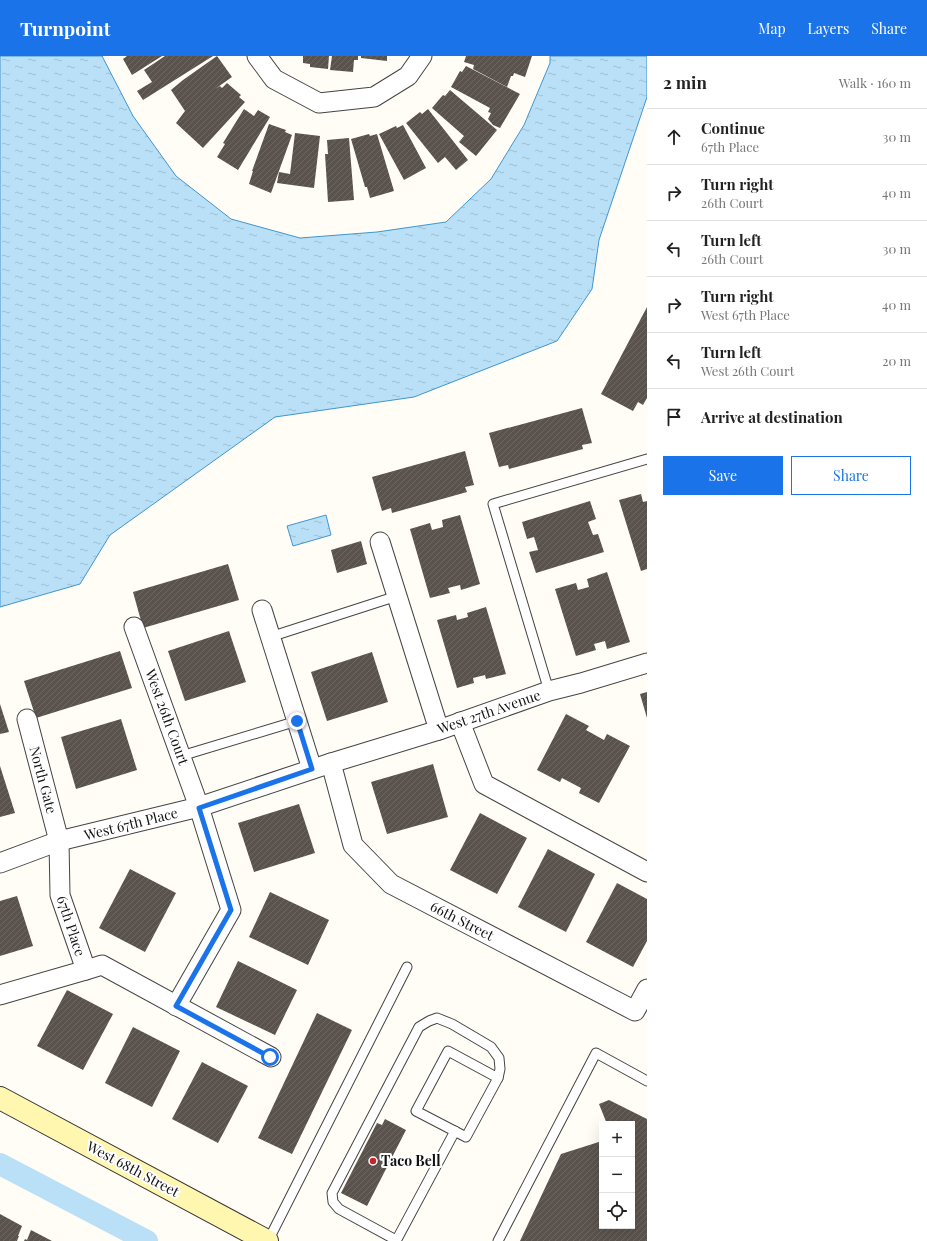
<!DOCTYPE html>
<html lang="en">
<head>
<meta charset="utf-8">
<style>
  body { margin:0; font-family:"Playfair Display",serif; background:#f2f2f2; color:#222 }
  .controls { position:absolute; right:12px; bottom:12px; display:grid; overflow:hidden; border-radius:0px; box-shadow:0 4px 16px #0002 }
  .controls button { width:36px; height:36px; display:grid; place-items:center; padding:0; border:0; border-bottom:1px solid #e0e0e0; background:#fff; color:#222; font:20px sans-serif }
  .stop { position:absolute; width:12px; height:12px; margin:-9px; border:3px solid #1a73e8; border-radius:50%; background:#fff }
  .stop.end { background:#1a73e8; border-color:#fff; box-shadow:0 1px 4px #0008 }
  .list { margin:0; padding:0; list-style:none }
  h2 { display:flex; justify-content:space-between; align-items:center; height:52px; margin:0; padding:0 16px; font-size:17px }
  h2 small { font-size:13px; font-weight:400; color:#767676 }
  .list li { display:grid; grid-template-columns:26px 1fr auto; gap:12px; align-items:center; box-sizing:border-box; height:56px; padding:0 16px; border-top:1px solid #e0e0e0 }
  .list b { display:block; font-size:15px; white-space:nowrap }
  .list p { margin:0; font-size:13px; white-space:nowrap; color:#767676 }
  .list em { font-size:13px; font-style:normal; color:#767676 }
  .actions { display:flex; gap:8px; padding:12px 16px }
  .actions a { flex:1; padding:9px 0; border:1px solid #1a73e8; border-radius:0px; text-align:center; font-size:14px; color:#1a73e8 }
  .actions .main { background:#1a73e8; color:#fff }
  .icon { flex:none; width:22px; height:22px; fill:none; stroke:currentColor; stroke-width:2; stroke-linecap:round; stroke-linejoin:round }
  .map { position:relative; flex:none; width:647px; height:1185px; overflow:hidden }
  header { display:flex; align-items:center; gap:24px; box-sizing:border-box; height:56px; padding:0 20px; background:#1a73e8; color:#fff }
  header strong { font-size:19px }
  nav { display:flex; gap:22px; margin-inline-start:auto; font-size:14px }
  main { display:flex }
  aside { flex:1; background:#fff }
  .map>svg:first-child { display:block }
  .water { fill:url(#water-ripples); stroke:#3f96cf }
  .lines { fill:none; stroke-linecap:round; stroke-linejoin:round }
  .canal { stroke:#b9e0f7; stroke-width:22 }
  .building { fill:url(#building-hatch) }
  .service-casing { stroke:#444; stroke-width:11 }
  .minor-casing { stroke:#444; stroke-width:21 }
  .secondary-casing { stroke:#333; stroke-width:24 }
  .service { stroke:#fff; stroke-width:9 }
  .minor { stroke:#fff; stroke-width:19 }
  .secondary { stroke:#fff6b0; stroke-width:22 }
  .route { stroke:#1a73e8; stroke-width:5 }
  .poi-dot { fill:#c4262e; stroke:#fff; stroke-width:1.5 }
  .labels { text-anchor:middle; stroke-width:4; stroke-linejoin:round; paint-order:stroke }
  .street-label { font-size:14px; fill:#111; stroke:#fff }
  .poi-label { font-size:14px; font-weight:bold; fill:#111; stroke:#fff; text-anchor:start }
</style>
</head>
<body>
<header>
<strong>Turnpoint</strong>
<nav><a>Map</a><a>Layers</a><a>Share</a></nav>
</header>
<main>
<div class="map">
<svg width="647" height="1185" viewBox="0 0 647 1185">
  <defs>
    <pattern id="water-ripples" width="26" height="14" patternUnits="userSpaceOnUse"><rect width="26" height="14" fill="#b9e0f7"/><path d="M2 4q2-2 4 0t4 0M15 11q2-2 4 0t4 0" fill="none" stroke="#9ebfd3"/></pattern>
    <pattern id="building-hatch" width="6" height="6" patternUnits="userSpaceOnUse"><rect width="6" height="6" fill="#5a524d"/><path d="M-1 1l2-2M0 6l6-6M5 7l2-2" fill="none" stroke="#6d6662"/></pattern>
  </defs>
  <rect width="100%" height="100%" fill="#fffdf5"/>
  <!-- water -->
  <g class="water">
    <path d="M 0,0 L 102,0 L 133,60 L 176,120 L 231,163 L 300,182 L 377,176 L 446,166 L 491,123 L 524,69 L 550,7 L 550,0 L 647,0 L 647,41 L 599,184 L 592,233 L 557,285 L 414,341 L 275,361 L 110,479 L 80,528 L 0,551 Z"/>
    <path d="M 326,459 L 331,479 L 293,490 L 287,470 Z"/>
  </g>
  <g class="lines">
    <!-- canal -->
    <path class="canal" d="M 0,1108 L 147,1185"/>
  </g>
  <!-- building -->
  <g class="building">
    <path d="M 127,0 L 162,0 L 132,19 L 123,3 Z"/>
    <path d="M 165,0 L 213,0 L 143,44 L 137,35 L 152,26 L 144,14 Z"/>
    <path d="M 217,0 L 232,21 L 215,33 L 220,30 L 222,32 L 227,27 L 241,39 L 239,41 L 245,46 L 203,92 L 176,67 L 185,55 L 171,34 L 183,24 Z"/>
    <path d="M 303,0 L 329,0 L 328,13 L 310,11 L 310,8 L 303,7 Z"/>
    <path d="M 332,0 L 358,0 L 358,4 L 354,4 L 353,16 L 330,14 Z"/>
    <path d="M 361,0 L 387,0 L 387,5 L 361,2 Z"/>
    <path d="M 466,0 L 532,0 L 525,21 L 514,17 L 513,20 L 511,20 L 507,31 L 473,13 L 474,9 L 464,6 Z"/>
    <path d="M 466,10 L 520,38 L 500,72 L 493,69 L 488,63 L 491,57 L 488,56 L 490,52 L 451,31 L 460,15 L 462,16 Z"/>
    <path d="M 450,34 L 497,74 L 476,100 L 459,86 L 464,80 L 432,52 L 443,39 L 445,40 Z"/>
    <path d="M 244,53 L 254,60 L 258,54 L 270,61 L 238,114 L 217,101 L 225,88 L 223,87 Z"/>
    <path d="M 428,53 L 468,104 L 456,114 L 445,101 L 438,107 L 406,67 L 420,56 L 422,58 Z"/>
    <path d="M 269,68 L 286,74 L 285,76 L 292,79 L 271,137 L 249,128 L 253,115 L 252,115 Z"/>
    <path d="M 403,69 L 426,112 L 404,124 L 379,78 L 396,70 L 397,72 Z"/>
    <path d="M 295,77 L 320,80 L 314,132 L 277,127 L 279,116 L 290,118 Z"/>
    <path d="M 369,78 L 370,80 L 377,78 L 394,135 L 370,142 L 367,131 L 365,131 L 351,83 Z"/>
    <path d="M 349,82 L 354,144 L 328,146 L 325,98 L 328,98 L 327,84 Z"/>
    <path d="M 647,251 L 647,342 L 643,349 L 638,346 L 633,355 L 601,338 Z"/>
    <path d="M 582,352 L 592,387 L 582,389 L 583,393 L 509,413 L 508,409 L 499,411 L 489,377 Z"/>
    <path d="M 465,395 L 474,429 L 465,431 L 467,436 L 392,457 L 391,452 L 382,455 L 372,421 Z"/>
    <path d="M 641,438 L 643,446 L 647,445 L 647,513 L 641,515 L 619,444 Z"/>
    <path d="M 590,445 L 596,463 L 588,466 L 593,479 L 598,478 L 604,496 L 536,517 L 529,496 L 538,494 L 534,481 L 527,483 L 522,466 Z"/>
    <path d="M 460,459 L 480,528 L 461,534 L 460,529 L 448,532 L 450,537 L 430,542 L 410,473 L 430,467 L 432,474 L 443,471 L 442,464 Z"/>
    <path d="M 361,485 L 367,508 L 337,517 L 331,494 Z"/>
    <path d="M 228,508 L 239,544 L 143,572 L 133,536 Z"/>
    <path d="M 607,516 L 630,586 L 607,593 L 605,585 L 594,588 L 596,594 L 576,600 L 555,533 L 576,527 L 578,534 L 589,531 L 587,523 Z"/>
    <path d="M 486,551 L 506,618 L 486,623 L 485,619 L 473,622 L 474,627 L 457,632 L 437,564 L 456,559 L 457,564 L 468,561 L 467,557 Z"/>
    <path d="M 229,575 L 246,626 L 185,645 L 168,595 Z"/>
    <path d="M 120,595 L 132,632 L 36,662 L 24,625 Z"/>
    <path d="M 372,596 L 388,646 L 327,665 L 311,616 Z"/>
    <path d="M 647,636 L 647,662 L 640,638 Z"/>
    <path d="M 0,648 L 9,676 L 0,678 Z"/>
    <path d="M 566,658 L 589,670 L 586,674 L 604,684 L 607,678 L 630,690 L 599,747 L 579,737 L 581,732 L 562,722 L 560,726 L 537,714 Z"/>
    <path d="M 121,663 L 137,714 L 76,733 L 61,681 Z"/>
    <path d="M 433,708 L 448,761 L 387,778 L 371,726 Z"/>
    <path d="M 0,710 L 15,757 L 0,761 Z"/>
    <path d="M 299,748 L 315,797 L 254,816 L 238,767 Z"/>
    <path d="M 480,757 L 527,782 L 497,838 L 450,814 Z"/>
    <path d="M 548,793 L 595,818 L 566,876 L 518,851 Z"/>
    <path d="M 130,813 L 176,837 L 145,896 L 99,872 Z"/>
    <path d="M 617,827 L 647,843 L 647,885 L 633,911 L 586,886 Z"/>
    <path d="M 270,836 L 329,864 L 308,909 L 249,881 Z"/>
    <path d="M 17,840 L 33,890 L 0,900 L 0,845 Z"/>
    <path d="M 238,905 L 297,934 L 275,979 L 216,951 Z"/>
    <path d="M 67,934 L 113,958 L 83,1014 L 37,990 Z"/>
    <path d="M 317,957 L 352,974 L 292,1098 L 258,1082 Z"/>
    <path d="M 133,971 L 180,995 L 152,1051 L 105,1027 Z"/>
    <path d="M 202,1006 L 248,1030 L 218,1087 L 172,1063 Z"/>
    <path d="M 609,1044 L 647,1063 L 647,1185 L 520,1185 L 561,1098 L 602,1085 L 602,1170 L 632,1170 L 632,1068 L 607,1068 L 599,1048 Z"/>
    <path d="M 385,1063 L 406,1074 L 367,1150 L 341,1137 L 377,1067 L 382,1069 Z"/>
    <path d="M 0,1158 L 22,1170 L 18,1180 L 19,1180 L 17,1185 L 0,1185 Z"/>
    <path d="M 31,1174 L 52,1185 L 24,1185 L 25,1183 L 27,1184 Z"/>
  </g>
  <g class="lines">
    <!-- service casing -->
    <g class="service-casing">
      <g id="service">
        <path d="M 270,581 L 397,540"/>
        <path d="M 549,635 L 493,448 L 647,403"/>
        <path d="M 181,700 L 297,665"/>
        <path d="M 448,995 L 498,1022 L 466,1081 L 416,1055 Z"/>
        <path d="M 396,1184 L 339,1153 L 333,1146 L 332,1137 L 419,971 L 429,965 L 437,962 L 452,968 L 491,991 L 499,1002 L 500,1013 L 498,1022"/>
        <path d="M 268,1185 L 407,911"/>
        <path d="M 396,1185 L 455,1075"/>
        <path d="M 498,1185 L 596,997 L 647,1025"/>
      </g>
    </g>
    <!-- minor casing -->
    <g class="minor-casing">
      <g id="minor">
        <path d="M 257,0 L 274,23 L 319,47 L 374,41 L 408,20 L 422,0"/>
        <path d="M 380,486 L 439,674"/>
        <path d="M 262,554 L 312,713"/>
        <path d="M 134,571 L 199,751 L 231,854 L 176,950"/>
        <path d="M 27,663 L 59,785 L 60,839 L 86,914 L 102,909 L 271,1001"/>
        <path d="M 460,666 L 484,728 L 647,816"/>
        <path d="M 331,707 L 353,789 L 391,828 L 635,955 L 647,933"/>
        <path d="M 0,807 L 59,785 L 199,751 L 331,707 L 439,674 L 549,635 L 581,627 L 647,607"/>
        <path d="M 0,939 L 86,914"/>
      </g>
    </g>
    <!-- secondary casing -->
    <g class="secondary-casing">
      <path id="secondary" d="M 0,1042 L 267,1185"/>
    </g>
    <!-- service -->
    <use href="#service" class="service"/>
    <!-- minor -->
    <use href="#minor" class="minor"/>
    <!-- secondary -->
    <use href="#secondary" class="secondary"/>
  </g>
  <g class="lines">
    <!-- route -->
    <path class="route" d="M 270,1001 L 176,950 L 231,854 L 199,752 L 312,713 L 297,665"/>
  </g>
  <!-- markers -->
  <circle class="poi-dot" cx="373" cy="1105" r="4"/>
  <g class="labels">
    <!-- street labels -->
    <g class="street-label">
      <text transform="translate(489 656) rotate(-19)" y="5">West 27th Avenue</text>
      <text transform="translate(167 661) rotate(70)" y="5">West 26th Court</text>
      <text transform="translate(43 724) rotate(75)" y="5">North Gate</text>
      <text transform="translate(131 768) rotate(-14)" y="5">West 67th Place</text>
      <text transform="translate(462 865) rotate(27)" y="5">66th Street</text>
      <text transform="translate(71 870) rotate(72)" y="5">67th Place</text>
      <text transform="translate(133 1113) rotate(28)" y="5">West 68th Street</text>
    </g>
    <!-- poi labels -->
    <g class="poi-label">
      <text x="381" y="1110">Taco Bell</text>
    </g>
  </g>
</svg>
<div class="controls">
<button>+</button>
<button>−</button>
<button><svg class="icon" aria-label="locate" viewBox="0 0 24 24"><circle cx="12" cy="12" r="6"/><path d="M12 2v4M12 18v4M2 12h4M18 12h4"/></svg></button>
</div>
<div class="stop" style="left:270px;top:1001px"></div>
<div class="stop end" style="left:297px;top:665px"></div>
</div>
<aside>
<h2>2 min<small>Walk · 160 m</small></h2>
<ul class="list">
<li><svg class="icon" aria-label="ahead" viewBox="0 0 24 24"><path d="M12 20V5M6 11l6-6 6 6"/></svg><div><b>Continue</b><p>67th Place</p></div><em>30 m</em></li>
<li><svg class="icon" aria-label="right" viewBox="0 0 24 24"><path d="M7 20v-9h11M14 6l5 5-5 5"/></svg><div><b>Turn right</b><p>26th Court</p></div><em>40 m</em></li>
<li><svg class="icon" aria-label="left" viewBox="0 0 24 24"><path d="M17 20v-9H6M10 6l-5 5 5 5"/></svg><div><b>Turn left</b><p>26th Court</p></div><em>30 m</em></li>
<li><svg class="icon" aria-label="right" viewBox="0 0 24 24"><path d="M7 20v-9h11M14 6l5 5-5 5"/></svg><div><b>Turn right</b><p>West 67th Place</p></div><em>40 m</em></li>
<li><svg class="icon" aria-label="left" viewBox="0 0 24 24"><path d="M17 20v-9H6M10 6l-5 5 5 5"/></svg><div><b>Turn left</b><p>West 26th Court</p></div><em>20 m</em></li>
<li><svg class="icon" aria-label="arrive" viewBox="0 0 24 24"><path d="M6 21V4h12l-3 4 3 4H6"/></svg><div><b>Arrive at destination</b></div></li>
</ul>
<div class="actions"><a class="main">Save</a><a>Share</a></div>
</aside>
</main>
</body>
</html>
